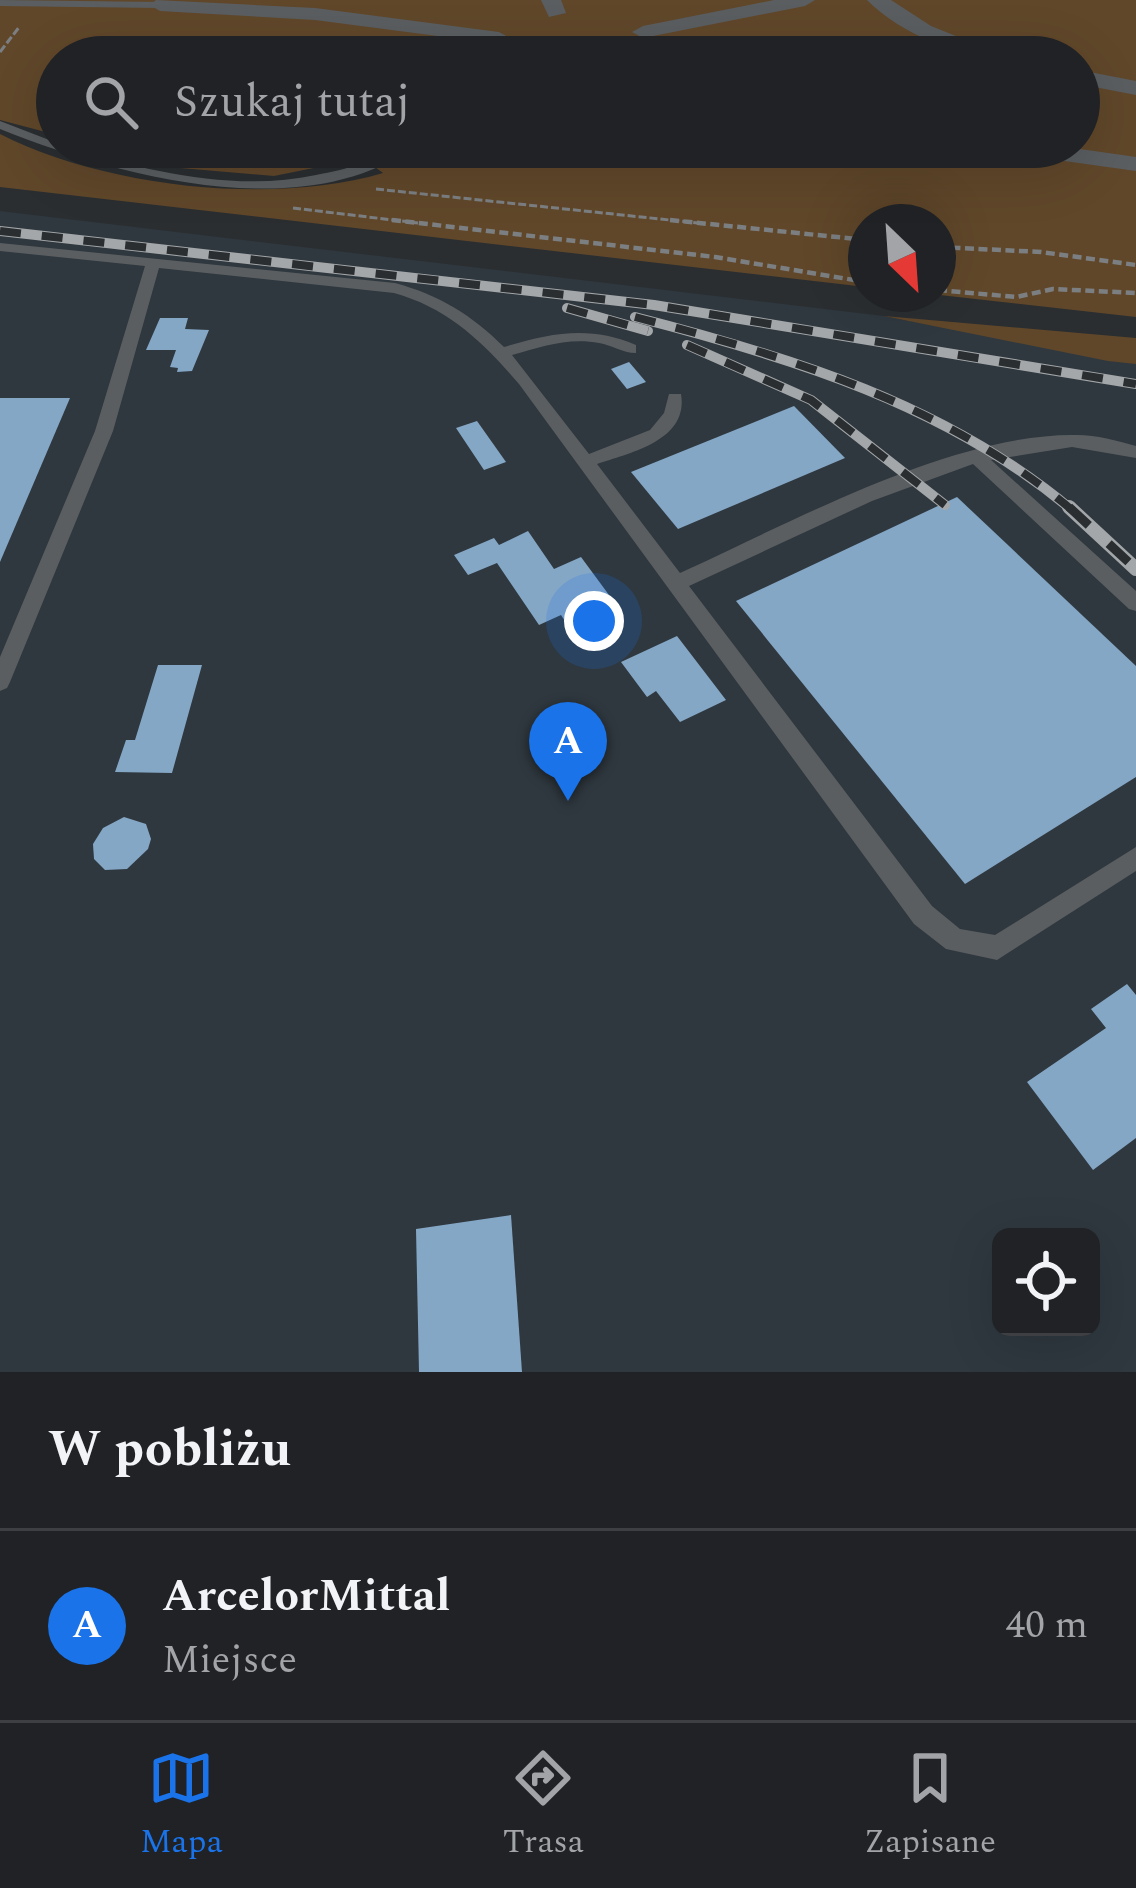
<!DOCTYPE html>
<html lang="pl">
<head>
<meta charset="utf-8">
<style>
  body { margin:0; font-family:Spectral,serif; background:#2d2f32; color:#f1f3f6 }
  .controls { position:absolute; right:36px; bottom:36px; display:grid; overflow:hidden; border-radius:18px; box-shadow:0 12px 48px #0002 }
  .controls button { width:108px; height:108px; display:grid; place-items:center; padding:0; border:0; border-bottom:3px solid #3d3f42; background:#202225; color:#f1f3f6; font:60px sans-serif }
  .compass { position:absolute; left:848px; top:204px; width:108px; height:108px; border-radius:50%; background:#202225; box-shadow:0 12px 48px #0002; rotate:155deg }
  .you { position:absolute; left:594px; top:621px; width:42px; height:42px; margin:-30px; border:9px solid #fff; border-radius:50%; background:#1a73e8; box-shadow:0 0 0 18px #1a73e833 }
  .badge { display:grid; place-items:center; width:78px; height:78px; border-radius:50%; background:#1a73e8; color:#fff; font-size:39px; font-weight:700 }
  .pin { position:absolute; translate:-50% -99px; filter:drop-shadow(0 3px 6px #0008) }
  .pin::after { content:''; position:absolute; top:63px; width:42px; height:36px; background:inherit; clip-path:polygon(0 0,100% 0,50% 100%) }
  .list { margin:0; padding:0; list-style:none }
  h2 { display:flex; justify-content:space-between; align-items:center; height:156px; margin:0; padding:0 48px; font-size:51px }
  h2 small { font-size:39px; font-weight:400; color:#a2a4a7 }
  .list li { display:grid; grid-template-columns:78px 1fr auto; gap:36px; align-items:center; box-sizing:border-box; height:192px; padding:0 48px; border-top:3px solid #3d3f42 }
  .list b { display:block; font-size:45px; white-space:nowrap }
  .list p { margin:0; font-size:39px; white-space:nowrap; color:#a2a4a7 }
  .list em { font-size:39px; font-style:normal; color:#a2a4a7 }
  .icon { flex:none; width:66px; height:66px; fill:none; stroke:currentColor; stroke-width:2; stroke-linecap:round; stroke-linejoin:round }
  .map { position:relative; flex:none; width:1136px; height:1372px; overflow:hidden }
  .search { position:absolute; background:#202225; box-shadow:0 12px 48px #0002; left:36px; right:36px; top:36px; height:132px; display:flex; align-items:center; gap:30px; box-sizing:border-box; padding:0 42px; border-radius:66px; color:#a2a4a7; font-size:45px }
  .sheet { height:348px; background:#202225 }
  nav { display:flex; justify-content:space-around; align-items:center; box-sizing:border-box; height:168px; border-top:3px solid #3d3f42; background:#202225; font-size:33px; color:#a2a4a7 }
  nav a { display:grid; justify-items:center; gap:6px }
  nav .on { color:#1a73e8 }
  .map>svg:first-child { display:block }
  .built { fill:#2f383f; fill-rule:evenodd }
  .green { fill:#60472a }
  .building { fill:#85a7c6 }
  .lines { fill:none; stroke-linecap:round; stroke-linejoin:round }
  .path-far1 { stroke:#7c7f82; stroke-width:3; stroke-dasharray:8 3; stroke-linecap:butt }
  .path { stroke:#7c7f82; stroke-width:4.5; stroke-dasharray:9 4.5; stroke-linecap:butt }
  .lane { fill:#5a5e61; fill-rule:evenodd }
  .street { fill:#5a5e61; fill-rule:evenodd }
  .rail-far1-casing { stroke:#a4a7a9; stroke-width:10 }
  .rail-casing { stroke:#a4a7a9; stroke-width:14 }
  .rail-far1 { stroke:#2a2e31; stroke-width:8; stroke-dasharray:21; stroke-linecap:butt }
  .rail { stroke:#2a2e31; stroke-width:9; stroke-dasharray:27; stroke-linecap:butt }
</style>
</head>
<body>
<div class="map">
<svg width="1136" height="1372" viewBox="0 0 1136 1372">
  <rect width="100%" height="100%" fill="#2a2e31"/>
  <!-- built -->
  <path class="built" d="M 0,211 L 884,316 L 1136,364 L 1136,1372 L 0,1372 ZM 1001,1237 L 1091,1237 L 1091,1327 L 1001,1327 Z"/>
  <!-- green -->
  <g class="green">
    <path d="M 0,0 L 1136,0 L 1136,317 L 931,294 L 938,294 L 938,222 L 866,222 L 866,287 L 0,187 L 0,134 C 104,187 271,206 383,173 L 363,158 L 274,176 L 157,166 L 95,147 L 1079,147 L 1079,57 L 57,57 L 57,135 L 0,120 Z"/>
    <path d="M 884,316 L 1136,338 L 1136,364 L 1108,361 Z"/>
  </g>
  <!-- building -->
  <g class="building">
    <path d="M 160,318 L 188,318 L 185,329 L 209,330 L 192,371 L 177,372 L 178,368 L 170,367 L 176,350 L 146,350 Z"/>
    <path d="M 629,362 L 646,382 L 627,389 L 611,369 Z"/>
    <path d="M 0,398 L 70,398 L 0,562 Z"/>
    <path d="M 794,406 L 845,458 L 678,529 L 631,472 Z"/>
    <path d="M 477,421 L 506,462 L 484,470 L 456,428 Z"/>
    <path d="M 957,497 L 1136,666 L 1136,777 L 965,884 L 736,601 Z"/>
    <path d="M 528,531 L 554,569 L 581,557 L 623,614 L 575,636 L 561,615 L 539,625 L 497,563 L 468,575 L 454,555 L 494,538 L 499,545 Z"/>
    <path d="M 677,636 L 726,700 L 680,722 L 656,691 L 647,697 L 621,662 Z"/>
    <path d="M 158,665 L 202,665 L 172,773 L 115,772 L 126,740 L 135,740 Z"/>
    <path d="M 124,817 L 146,824 L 151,839 L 148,849 L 127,869 L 105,870 L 94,859 L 93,844 L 103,828 Z"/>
    <path d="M 1127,984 L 1136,995 L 1136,1138 L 1093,1170 L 1027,1082 L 1106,1028 L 1091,1009 Z"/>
    <path d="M 511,1215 L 522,1372 L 419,1372 L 416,1229 Z"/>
  </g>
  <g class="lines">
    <!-- path-far1 -->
    <g class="path-far1">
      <path d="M 0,52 L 20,26"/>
      <path d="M 376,189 L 698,223"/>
      <path d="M 293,208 L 418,223"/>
    </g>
    <!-- path -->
    <g class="path">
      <path d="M 392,220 L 715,257 L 866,282"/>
      <path d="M 670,220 L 866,240"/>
      <path d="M 938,247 L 1041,252 L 1136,265"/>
      <path d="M 938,290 L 1016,297 L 1053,289 L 1136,293"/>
    </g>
    <!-- lane -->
    <g class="lane">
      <path d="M 0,0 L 160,2 L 165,5 L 160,8 L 0,6 Z"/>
      <path d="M 0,121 L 57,143 L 57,147 L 70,147 C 147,172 236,192 316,175 C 331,172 347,169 361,163 C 379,156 392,147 413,147 C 303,227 114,175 0,129 Z"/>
      <path d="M 0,243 L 395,283 C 439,295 472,315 504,347 C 550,333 590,325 636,345 L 636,353 C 622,353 612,345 599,343 C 569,337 540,347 512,355 L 589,454 L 650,430 L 664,413 L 669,394 L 681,394 C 689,440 631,453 597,464 L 680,573 C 790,523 950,435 1072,435 C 1094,434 1115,440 1136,446 L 1136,458 L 1072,447 L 991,460 L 1136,591 L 1136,611 L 1129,609 L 973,464 L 872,501 L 689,586 L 932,906 L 960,929 L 995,935 L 1136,847 L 1136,871 L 997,960 L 946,949 L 914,924 L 519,384 C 483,342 448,308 394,293 L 159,268 L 113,431 L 10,682 L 7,688 L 0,691 L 0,657 L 95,431 L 145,266 L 0,251 Z"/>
    </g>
    <!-- street -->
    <g class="street">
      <path d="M 156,0 L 315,8 L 499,32 L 510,38 L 499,44 L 315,20 L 160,11 L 150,5 Z"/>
      <path d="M 541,0 L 561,0 L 566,13 L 549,17 Z"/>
      <path d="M 774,0 L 815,0 L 805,6 L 643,38 L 632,32 L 643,26 Z"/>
      <path d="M 867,0 L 891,0 L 931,26 L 1008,57 C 959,57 902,35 867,0 Z"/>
      <path d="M 1079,70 L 1136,81 L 1136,95 L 1079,84 Z"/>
      <path d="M 1002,147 L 1066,147 L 1136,157 L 1136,171 L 1014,154 Z"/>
    </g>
    <!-- rail-far1 casing -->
    <g class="rail-far1-casing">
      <g id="rail-far1">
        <path d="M 0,231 L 654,305 L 1136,384"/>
        <path d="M 567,308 L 648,331"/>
        <path d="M 635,317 C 791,357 947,405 1072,510"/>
        <path d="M 687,345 L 811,400 L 945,505"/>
      </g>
    </g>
    <!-- rail casing -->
    <g class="rail-casing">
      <path id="rail" d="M 1069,507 L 1136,569"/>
    </g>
    <!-- rail-far1 -->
    <use href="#rail-far1" class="rail-far1"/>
    <!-- rail -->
    <use href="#rail" class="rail"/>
  </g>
</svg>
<div class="controls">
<button><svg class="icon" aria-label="locate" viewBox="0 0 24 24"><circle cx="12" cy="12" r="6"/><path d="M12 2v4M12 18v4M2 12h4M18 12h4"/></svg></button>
</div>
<svg class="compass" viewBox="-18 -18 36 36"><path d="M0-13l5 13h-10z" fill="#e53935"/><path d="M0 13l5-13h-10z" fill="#a2a4a7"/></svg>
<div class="you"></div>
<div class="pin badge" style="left:568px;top:801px">A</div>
<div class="search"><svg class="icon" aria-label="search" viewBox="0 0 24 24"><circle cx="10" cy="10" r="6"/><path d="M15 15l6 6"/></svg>Szukaj tutaj</div>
</div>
<section class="sheet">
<h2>W pobliżu<small></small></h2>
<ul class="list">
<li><span class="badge">A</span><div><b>ArcelorMittal</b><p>Miejsce</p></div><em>40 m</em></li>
</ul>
</section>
<nav>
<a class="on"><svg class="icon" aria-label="map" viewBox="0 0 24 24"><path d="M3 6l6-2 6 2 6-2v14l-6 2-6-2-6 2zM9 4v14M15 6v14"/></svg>Mapa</a>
<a><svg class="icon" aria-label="directions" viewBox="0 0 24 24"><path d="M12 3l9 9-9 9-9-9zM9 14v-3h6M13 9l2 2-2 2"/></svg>Trasa</a>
<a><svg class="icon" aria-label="saved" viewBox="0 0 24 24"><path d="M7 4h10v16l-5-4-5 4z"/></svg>Zapisane</a>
</nav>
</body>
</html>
